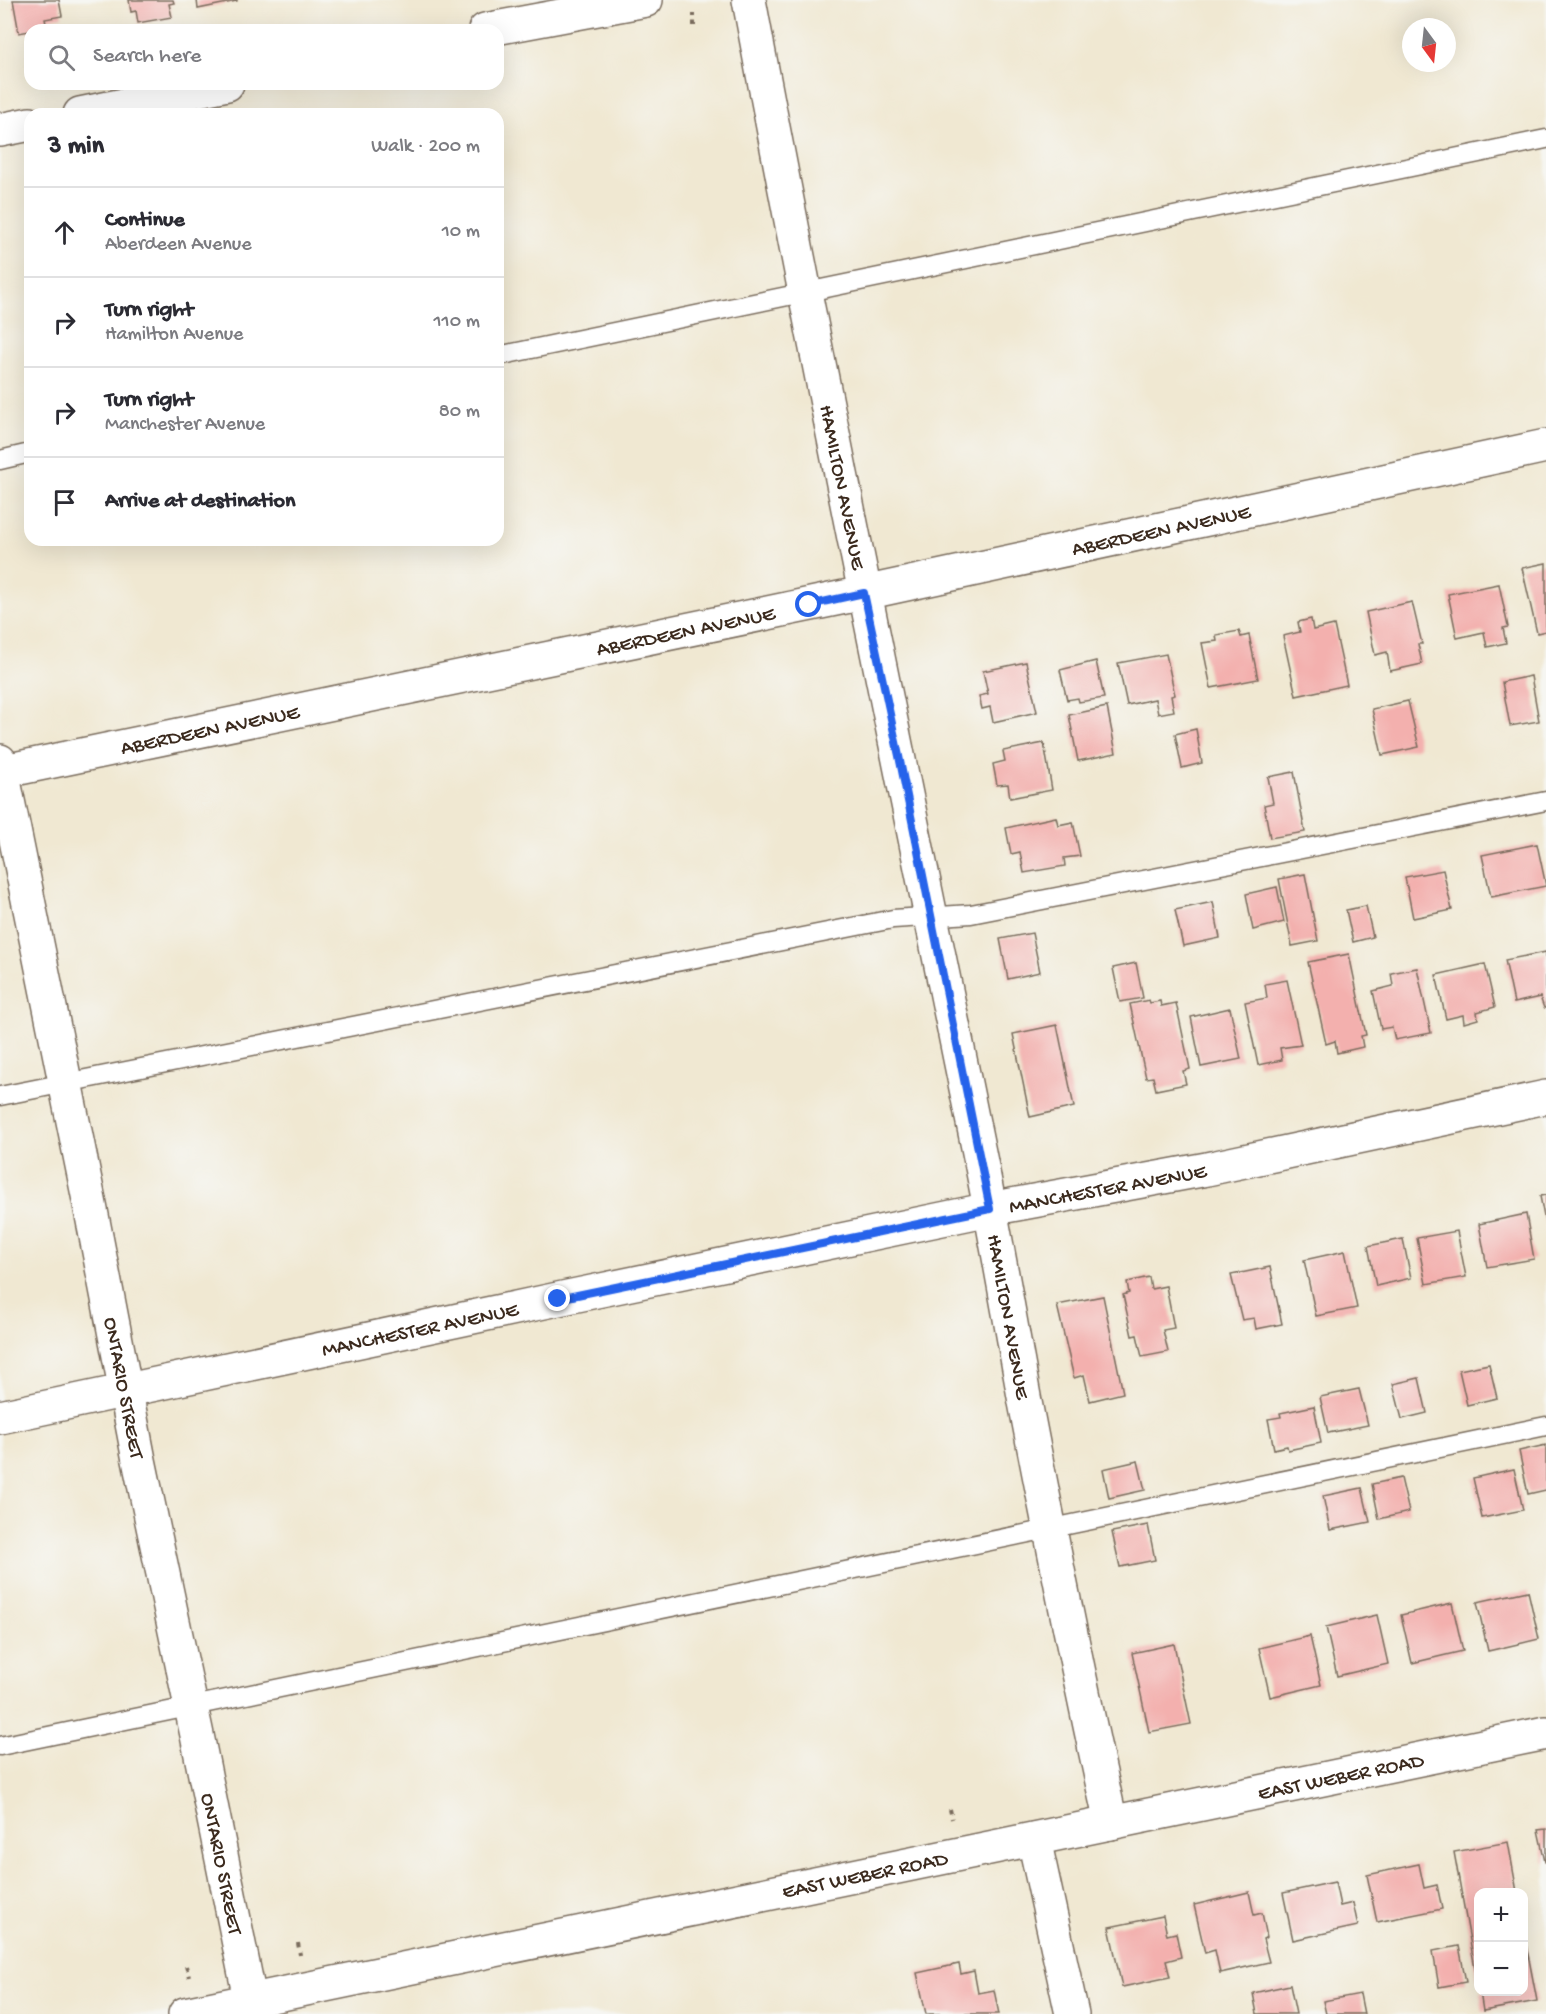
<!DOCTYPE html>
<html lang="en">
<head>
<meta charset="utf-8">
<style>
  body { margin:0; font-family:"Gochi Hand",sans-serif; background:#f7f7f7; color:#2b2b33 }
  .controls { position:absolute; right:18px; bottom:18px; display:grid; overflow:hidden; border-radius:12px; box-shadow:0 6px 24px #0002 }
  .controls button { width:54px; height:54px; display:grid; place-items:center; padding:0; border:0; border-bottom:2px solid #e1e1e2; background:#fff; color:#2b2b33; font:30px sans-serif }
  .compass { position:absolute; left:1402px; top:18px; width:54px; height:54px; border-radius:50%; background:#fff; box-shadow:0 6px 24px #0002; rotate:165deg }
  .stop { position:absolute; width:18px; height:18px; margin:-14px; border:4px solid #2563eb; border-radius:50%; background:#fff }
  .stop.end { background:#2563eb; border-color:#fff; box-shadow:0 2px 6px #0008 }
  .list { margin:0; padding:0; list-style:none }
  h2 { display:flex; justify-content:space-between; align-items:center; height:78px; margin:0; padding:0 24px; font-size:26px }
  h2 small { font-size:20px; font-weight:400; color:#7c7c81 }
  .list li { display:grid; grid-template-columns:39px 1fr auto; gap:18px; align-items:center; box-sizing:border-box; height:90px; padding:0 24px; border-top:2px solid #e1e1e2 }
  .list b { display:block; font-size:22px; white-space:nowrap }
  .list p { margin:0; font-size:20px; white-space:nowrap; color:#7c7c81 }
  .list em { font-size:20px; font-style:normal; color:#7c7c81 }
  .icon { flex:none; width:33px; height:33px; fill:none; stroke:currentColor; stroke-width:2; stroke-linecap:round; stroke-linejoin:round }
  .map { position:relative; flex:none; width:1546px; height:2014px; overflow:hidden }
  .search { position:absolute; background:#fff; box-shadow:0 6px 24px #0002; left:24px; top:24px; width:480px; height:66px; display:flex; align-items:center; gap:15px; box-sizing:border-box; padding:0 21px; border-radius:18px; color:#7c7c81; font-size:22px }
  .panel { position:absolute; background:#fff; box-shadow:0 6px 24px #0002; left:24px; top:108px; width:480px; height:438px; border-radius:18px }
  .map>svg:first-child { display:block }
  .building { fill:#f3b0ae }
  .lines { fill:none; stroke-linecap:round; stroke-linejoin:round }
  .lane-casing { stroke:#7a6c5d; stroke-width:21 }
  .street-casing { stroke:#7a6c5d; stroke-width:36 }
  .secondary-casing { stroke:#7a6c5d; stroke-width:36 }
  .path { stroke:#7a6c5d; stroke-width:4; stroke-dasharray:4.5 4.5; stroke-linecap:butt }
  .lane { stroke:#fff; stroke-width:18 }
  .street { stroke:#fff; stroke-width:33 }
  .secondary { stroke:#fff; stroke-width:33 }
  .route { stroke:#2563eb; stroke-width:8 }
  .labels { text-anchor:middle; stroke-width:4.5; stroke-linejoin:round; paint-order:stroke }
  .street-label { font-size:21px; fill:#3b2a1e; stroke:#f6f6f2 }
</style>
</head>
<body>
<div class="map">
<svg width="1546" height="2014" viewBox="0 0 1546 2014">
  <rect width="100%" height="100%" fill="#f6f6f2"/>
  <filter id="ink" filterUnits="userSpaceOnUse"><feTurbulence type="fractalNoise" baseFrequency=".0167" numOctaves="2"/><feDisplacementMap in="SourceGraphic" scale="12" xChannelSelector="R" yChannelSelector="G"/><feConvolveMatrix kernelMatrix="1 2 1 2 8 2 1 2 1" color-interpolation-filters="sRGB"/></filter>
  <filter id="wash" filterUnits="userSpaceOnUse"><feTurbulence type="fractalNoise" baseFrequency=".008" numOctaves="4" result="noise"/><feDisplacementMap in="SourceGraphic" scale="24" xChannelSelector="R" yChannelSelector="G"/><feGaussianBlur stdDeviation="1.35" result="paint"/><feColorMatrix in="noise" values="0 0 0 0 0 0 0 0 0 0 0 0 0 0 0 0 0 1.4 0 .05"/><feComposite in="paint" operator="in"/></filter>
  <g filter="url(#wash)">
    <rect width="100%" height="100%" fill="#f0e8d2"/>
    <g id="blocks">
      <!-- building -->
      <g class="building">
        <path d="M 13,0 L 59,0 L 62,16 L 45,19 L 47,28 L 19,33 Z"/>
        <path d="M 129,0 L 173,0 L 174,3 L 169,4 L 172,17 L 138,23 L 136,11 L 131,12 Z"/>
        <path d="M 197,0 L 237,0 L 237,1 L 198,9 Z"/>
        <path d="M 1546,563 L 1546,631 L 1537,633 L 1522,568 Z"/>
        <path d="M 1499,584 L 1508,627 L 1503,628 L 1506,643 L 1487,647 L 1484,632 L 1457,638 L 1448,594 Z"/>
        <path d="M 1412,602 L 1422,644 L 1418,644 L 1422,664 L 1390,671 L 1387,652 L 1375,655 L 1366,612 Z"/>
        <path d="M 1311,619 L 1313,630 L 1334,625 L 1347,685 L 1296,696 L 1283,636 L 1300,632 L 1298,622 Z"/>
        <path d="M 1239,631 L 1241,637 L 1249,635 L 1258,679 L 1211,688 L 1202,643 L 1217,641 L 1216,635 Z"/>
        <path d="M 1166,654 L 1175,695 L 1171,696 L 1174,711 L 1158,714 L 1155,699 L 1127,705 L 1118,663 Z"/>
        <path d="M 1096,661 L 1104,698 L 1079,702 L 1078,698 L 1067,700 L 1060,670 Z"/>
        <path d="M 1026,662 L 1037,712 L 993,722 L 990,707 L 982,709 L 979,696 L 988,694 L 983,671 Z"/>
        <path d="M 1531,676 L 1539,721 L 1510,726 L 1502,682 Z"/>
        <path d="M 1408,701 L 1419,747 L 1382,755 L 1372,709 Z"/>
        <path d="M 1107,707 L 1116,753 L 1078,761 L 1069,715 Z"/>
        <path d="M 1196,729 L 1202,763 L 1182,768 L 1175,734 Z"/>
        <path d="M 1044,743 L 1052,790 L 1010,798 L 1008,784 L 997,785 L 993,764 L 1005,761 L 1003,751 Z"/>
        <path d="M 1294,772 L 1305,832 L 1270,838 L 1264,805 L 1273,803 L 1268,777 Z"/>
        <path d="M 1056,817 L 1058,825 L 1073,822 L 1080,856 L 1064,858 L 1065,866 L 1024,873 L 1020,852 L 1011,854 L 1006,828 Z"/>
        <path d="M 1537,844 L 1546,886 L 1491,897 L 1482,855 Z"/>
        <path d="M 1443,870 L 1452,910 L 1413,918 L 1405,877 Z"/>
        <path d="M 1305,874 L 1318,941 L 1292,946 L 1279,879 Z"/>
        <path d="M 1277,887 L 1284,922 L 1253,930 L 1246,894 Z"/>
        <path d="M 1213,902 L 1220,938 L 1183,946 L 1175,910 Z"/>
        <path d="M 1366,906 L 1373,937 L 1353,942 L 1346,910 Z"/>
        <path d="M 1032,933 L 1040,972 L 1008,979 L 1000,939 Z"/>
        <path d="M 1546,952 L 1546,1008 L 1544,1008 L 1540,997 L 1514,1003 L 1505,960 Z"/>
        <path d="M 1349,954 L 1366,1035 L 1361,1036 L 1363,1047 L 1337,1053 L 1335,1041 L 1326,1044 L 1308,962 Z"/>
        <path d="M 1136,963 L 1143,998 L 1120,1002 L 1113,968 Z"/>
        <path d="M 1485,964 L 1495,1007 L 1477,1012 L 1478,1019 L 1464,1023 L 1463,1015 L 1446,1019 L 1436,975 Z"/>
        <path d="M 1417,968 L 1431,1033 L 1395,1040 L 1392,1027 L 1381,1029 L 1373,991 L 1393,986 L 1391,973 Z"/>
        <path d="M 1287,980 L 1301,1045 L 1280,1048 L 1282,1060 L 1258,1065 L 1245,1002 L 1267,998 L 1265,984 Z"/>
        <path d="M 1149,1000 L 1150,1003 L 1160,1001 L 1161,1006 L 1176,1003 L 1190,1069 L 1183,1071 L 1186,1084 L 1156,1090 L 1153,1077 L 1146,1078 L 1130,1004 Z"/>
        <path d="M 1230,1008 L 1241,1059 L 1201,1067 L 1191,1017 Z"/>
        <path d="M 1057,1025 L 1074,1107 L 1030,1117 L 1013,1034 Z"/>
        <path d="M 1546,1195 L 1546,1222 L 1545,1222 L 1540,1196 Z"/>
        <path d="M 1526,1214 L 1534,1259 L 1487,1267 L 1479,1224 Z"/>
        <path d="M 1457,1231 L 1466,1277 L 1426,1284 L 1417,1238 Z"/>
        <path d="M 1403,1239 L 1411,1278 L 1376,1286 L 1368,1246 Z"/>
        <path d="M 1345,1251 L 1357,1308 L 1316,1316 L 1304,1260 Z"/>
        <path d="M 1270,1267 L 1282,1324 L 1256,1329 L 1254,1318 L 1242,1320 L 1231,1275 Z"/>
        <path d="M 1149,1277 L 1151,1289 L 1166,1286 L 1174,1328 L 1163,1330 L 1168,1352 L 1142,1357 L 1137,1335 L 1132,1336 L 1123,1295 L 1129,1293 L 1127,1282 Z"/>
        <path d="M 1103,1296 L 1123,1393 L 1090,1401 L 1084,1375 L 1074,1378 L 1057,1305 Z"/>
        <path d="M 1489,1364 L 1497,1398 L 1467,1405 L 1459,1370 Z"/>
        <path d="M 1419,1378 L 1427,1413 L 1402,1419 L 1393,1384 Z"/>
        <path d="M 1359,1389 L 1368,1425 L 1328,1433 L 1320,1397 Z"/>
        <path d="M 1314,1406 L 1321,1443 L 1288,1450 L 1287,1446 L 1274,1449 L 1268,1419 L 1281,1417 L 1280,1413 Z"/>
        <path d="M 1546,1445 L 1546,1490 L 1528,1494 L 1519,1451 Z"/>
        <path d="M 1138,1461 L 1145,1490 L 1109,1498 L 1103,1469 Z"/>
        <path d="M 1514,1469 L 1523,1510 L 1482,1518 L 1473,1478 Z"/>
        <path d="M 1401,1478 L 1409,1512 L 1379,1519 L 1372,1484 Z"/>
        <path d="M 1362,1488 L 1370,1522 L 1330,1530 L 1323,1496 Z"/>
        <path d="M 1148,1525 L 1155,1560 L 1120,1567 L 1112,1532 Z"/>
        <path d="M 1528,1591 L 1539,1639 L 1488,1651 L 1477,1602 Z"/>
        <path d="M 1452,1603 L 1463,1651 L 1412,1663 L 1401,1615 Z"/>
        <path d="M 1377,1615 L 1388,1664 L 1337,1676 L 1326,1627 Z"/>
        <path d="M 1310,1636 L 1321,1685 L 1270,1697 L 1259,1648 Z"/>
        <path d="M 1174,1644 L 1191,1724 L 1149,1732 L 1132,1653 Z"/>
        <path d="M 1546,1829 L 1546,1862 L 1545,1862 L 1538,1830 Z"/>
        <path d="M 1508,1842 L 1517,1892 L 1478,1892 L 1477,1979 L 1454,1852 Z"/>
        <path d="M 1419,1864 L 1424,1888 L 1437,1885 L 1442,1909 L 1377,1922 L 1367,1875 Z"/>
        <path d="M 1335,1882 L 1340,1906 L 1353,1903 L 1358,1926 L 1293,1940 L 1283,1893 Z"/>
        <path d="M 1249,1892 L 1254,1915 L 1262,1913 L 1267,1937 L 1263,1939 L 1269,1962 L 1220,1973 L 1215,1950 L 1205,1953 L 1194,1905 Z"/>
        <path d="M 1163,1916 L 1167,1935 L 1176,1933 L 1181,1957 L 1166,1961 L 1170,1977 L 1122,1987 L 1109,1927 Z"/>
        <path d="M 1524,1933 L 1537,2001 L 1483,2011 L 1480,1992 L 1524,1992 Z"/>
        <path d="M 1459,1946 L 1466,1982 L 1439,1987 L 1433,1951 Z"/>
        <path d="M 959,1964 L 961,1974 L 974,1971 L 978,1993 L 994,1990 L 999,2014 L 926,2014 L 917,1973 Z"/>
        <path d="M 1290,1985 L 1296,2014 L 1257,2014 L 1253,1993 Z"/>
        <path d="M 1360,1994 L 1364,2014 L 1326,2014 L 1323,2001 Z"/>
      </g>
    </g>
  </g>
  <g filter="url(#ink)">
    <use href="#blocks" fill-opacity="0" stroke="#7a6c5d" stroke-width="1.5"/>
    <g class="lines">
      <!-- lane casing -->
      <g class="lane-casing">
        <g id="lane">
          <path d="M 498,356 L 1546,139"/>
          <path d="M 0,460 L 30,453"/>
          <path d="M 0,1096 L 893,919 L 971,914 L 1546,801"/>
          <path d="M 0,1746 L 1546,1426"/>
        </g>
      </g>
      <!-- street casing -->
      <g class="street-casing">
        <g id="street">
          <path id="s1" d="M 749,0 C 822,392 904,782 983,1172 C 998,1249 1011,1325 1025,1402 C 1052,1542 1080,1683 1111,1823"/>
          <path d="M 485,30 L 646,0"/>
          <path d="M 80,114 L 227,84"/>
          <path d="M 0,130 L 30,124"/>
          <path id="s2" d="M 0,761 L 90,1205 L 139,1460 L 197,1735 L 253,2014"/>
          <path id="s3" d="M 0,772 L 864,593 L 1546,446"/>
          <path id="s4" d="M 0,1417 L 558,1299 L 990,1209 L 1207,1169 L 1546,1097"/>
          <path d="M 1034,1839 L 1072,2014"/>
        </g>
      </g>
      <!-- secondary casing -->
      <g class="secondary-casing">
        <g id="secondary">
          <path id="s5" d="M 185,2014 L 1546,1733"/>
        </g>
      </g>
      <!-- path -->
      <g class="path">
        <path d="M 694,26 L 694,14"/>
        <path d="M 950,1809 L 952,1819"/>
        <path d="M 298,1943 L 300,1955"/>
        <path d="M 186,1966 L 189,1977"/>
      </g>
      <!-- lane -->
      <use href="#lane" class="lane"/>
      <!-- street -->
      <use href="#street" class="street"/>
      <!-- secondary -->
      <use href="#secondary" class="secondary"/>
    </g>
  </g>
  <g class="lines" filter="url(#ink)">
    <!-- route -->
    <path class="route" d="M 558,1299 L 990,1209 L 899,756 L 864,593 L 809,605"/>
  </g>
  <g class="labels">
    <!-- street labels -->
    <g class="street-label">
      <text dy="7" stroke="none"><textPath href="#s1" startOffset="496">HAMILTON AVENUE</textPath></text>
      <text dy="7" stroke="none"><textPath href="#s3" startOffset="1186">ABERDEEN AVENUE</textPath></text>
      <text dy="7" stroke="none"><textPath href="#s3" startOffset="700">ABERDEEN AVENUE</textPath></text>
      <text dy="7" stroke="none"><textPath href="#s3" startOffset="214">ABERDEEN AVENUE</textPath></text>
      <text dy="7" stroke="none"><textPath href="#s4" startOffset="1131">MANCHESTER AVENUE</textPath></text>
      <text dy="7" stroke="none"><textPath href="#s1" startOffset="1342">HAMILTON AVENUE</textPath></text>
      <text dy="7" stroke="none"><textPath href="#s4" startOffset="429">MANCHESTER AVENUE</textPath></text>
      <text dy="7" stroke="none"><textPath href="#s2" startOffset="639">ONTARIO STREET</textPath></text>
      <text dy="7" stroke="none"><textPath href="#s5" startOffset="1180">EAST WEBER ROAD</textPath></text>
      <text dy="7" stroke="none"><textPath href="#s2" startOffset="1125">ONTARIO STREET</textPath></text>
      <text dy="7" stroke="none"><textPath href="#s5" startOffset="694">EAST WEBER ROAD</textPath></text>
    </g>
  </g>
</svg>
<div class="controls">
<button>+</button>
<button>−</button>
</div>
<svg class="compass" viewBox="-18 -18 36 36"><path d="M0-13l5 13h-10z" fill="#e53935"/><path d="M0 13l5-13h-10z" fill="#7c7c81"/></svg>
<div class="stop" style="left:809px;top:605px"></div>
<div class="stop end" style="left:558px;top:1299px"></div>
<div class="search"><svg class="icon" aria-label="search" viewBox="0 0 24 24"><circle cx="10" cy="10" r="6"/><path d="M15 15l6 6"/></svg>Search here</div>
<section class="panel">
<h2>3 min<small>Walk · 200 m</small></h2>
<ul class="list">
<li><svg class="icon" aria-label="ahead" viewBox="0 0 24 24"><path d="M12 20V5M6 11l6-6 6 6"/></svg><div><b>Continue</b><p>Aberdeen Avenue</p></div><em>10 m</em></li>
<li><svg class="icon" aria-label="right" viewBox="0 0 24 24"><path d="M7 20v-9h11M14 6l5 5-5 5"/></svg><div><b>Turn right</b><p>Hamilton Avenue</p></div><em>110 m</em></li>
<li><svg class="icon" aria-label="right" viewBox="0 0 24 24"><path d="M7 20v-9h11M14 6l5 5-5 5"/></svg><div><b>Turn right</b><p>Manchester Avenue</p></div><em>80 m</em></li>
<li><svg class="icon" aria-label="arrive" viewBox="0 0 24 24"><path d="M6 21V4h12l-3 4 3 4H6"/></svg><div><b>Arrive at destination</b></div></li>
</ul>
</section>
</div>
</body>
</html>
